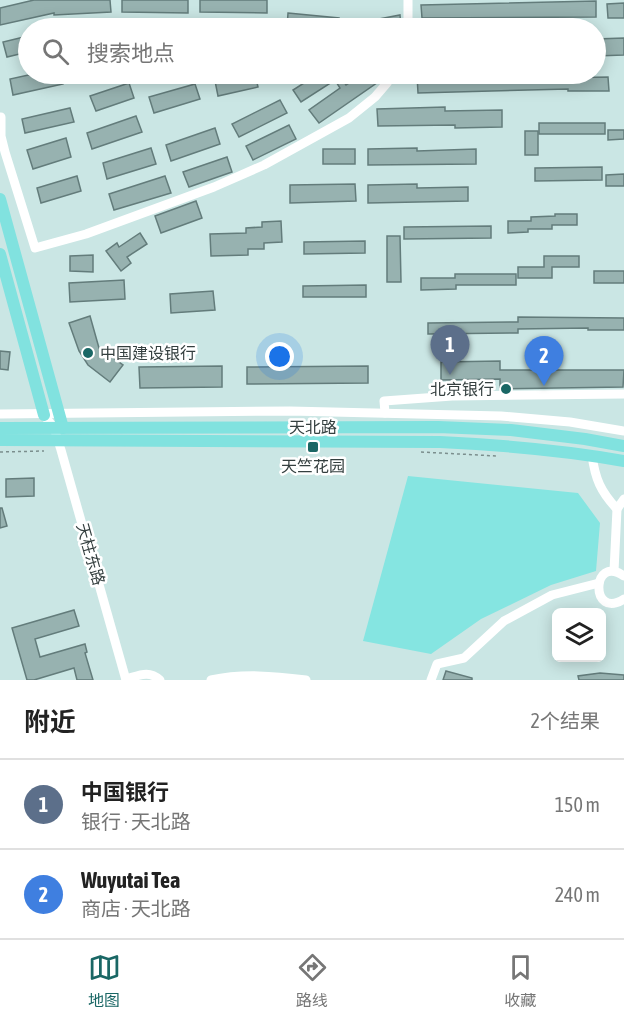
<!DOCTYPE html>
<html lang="zh">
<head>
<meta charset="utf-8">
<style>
  body { margin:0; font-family:"Asap Condensed","Noto Sans SC",sans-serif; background:#f6f6f6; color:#222 }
  .controls { position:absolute; right:18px; bottom:18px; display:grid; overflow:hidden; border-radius:9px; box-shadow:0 3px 15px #0003 }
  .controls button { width:54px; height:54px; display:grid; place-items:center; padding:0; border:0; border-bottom:2px solid #e0e0e0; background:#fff; color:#222; font:30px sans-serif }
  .you { position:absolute; left:280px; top:357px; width:21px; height:21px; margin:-15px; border:4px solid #fff; border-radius:50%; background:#1a73e8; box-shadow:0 0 0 9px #1a73e833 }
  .badge { display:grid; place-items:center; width:39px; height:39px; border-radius:50%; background:#1a6765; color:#fff; font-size:20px; font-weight:700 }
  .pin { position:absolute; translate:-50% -50px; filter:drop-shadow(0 2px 3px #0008) }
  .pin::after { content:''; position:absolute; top:32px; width:21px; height:18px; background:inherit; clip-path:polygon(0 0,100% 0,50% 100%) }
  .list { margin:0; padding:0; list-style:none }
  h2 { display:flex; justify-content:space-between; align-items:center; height:78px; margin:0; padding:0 24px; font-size:26px }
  h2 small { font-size:20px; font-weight:400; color:#767676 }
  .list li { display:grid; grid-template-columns:39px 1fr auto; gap:18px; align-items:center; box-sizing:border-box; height:90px; padding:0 24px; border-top:2px solid #e0e0e0 }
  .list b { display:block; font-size:22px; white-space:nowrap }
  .list p { margin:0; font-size:20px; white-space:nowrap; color:#767676 }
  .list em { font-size:20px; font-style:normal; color:#767676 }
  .icon { flex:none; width:33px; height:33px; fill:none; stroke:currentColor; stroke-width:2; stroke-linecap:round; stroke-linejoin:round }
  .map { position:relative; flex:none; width:624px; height:680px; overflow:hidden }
  .search { position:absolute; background:#fff; box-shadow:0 3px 15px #0003; left:18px; right:18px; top:18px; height:66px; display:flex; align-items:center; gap:15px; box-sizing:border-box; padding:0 21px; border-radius:33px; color:#767676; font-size:22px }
  .sheet { height:258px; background:#fff }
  nav { display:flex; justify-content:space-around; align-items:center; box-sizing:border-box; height:84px; border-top:2px solid #e0e0e0; background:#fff; font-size:16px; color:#767676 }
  nav a { display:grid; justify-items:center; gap:3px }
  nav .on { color:#1a6765 }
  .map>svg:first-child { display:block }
  .green { fill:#85e5e1 }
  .building { fill:#97b2b0; stroke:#637c7b; stroke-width:1.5 }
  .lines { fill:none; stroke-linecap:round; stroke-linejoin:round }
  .path { stroke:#7b8e8d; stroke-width:1.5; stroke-dasharray:3 3; stroke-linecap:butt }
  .minor { stroke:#fff; stroke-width:9 }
  .major { stroke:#81e2df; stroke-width:12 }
  .poi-dot { fill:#1a6765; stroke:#fff; stroke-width:2 }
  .labels { text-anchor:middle; stroke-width:5; stroke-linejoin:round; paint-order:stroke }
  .poi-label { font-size:16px; fill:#343f3f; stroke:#fff; text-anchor:start }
  .street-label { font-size:16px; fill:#343f3f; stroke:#fff }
</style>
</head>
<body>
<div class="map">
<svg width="624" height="680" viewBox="0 0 624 680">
  <rect width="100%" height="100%" fill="#cae6e4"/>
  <!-- green -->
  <path class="green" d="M 408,476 L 578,493 L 600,523 L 596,571 L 551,585 L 481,619 L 431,654 L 363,641 Z"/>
  <!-- building -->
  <g class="building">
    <path d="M 34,0 L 110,0 L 111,12 L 54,15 L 54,13 L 0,25 L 0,8 Z"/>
    <path d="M 122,0 L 188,0 L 188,13 L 122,12 Z"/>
    <path d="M 200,0 L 267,0 L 267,13 L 200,12 Z"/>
    <path d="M 596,1 L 596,17 L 422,18 L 421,5 Z"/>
    <path d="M 624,3 L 624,18 L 608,18 L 607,4 Z"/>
    <path d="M 288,13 L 339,18 L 338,28 L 287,28 Z"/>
    <path d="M 400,15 L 401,28 L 342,28 L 342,26 Z"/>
    <path d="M 28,36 L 28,52 L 7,57 L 3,42 Z"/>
    <path d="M 624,38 L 624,55 L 596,56 L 596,39 Z"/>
    <path d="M 33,74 L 61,74 L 63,84 L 13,95 L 10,79 Z"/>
    <path d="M 138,74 L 157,74 L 158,75 L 140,80 Z"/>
    <path d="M 249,74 L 255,74 L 258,87 L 218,96 L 215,81 Z"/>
    <path d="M 318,74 L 339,74 L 346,85 L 363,74 L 377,74 L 381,80 L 319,123 L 309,110 L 340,88 L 335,80 L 301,102 L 293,90 Z"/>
    <path d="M 483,74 L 483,76 L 557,75 L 557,78 L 608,77 L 609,91 L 568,91 L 568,89 L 418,93 L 417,75 Z"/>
    <path d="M 129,83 L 134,98 L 96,111 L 90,96 Z"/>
    <path d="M 195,84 L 200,99 L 154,113 L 149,97 Z"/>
    <path d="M 280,100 L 287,113 L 239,137 L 232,124 Z"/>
    <path d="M 445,107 L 445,111 L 502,110 L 502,127 L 455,128 L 455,125 L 378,126 L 377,109 Z"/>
    <path d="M 70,108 L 74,122 L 25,133 L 22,119 Z"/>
    <path d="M 136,116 L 142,132 L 92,149 L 87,133 Z"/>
    <rect x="539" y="123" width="66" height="11"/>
    <path d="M 289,125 L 296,139 L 253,160 L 246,146 Z"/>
    <path d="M 215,128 L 220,144 L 171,161 L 166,145 Z"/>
    <path d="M 608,130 L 624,130 L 624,139 L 608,140 Z"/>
    <rect x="525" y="131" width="13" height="24"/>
    <path d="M 66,138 L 71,157 L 33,169 L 27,150 Z"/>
    <path d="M 151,148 L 156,164 L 107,179 L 103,163 Z"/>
    <path d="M 417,148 L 417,151 L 476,149 L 476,164 L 368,165 L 368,149 Z"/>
    <rect x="323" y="149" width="32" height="15"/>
    <path d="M 227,157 L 232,172 L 189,187 L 183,172 Z"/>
    <path d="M 602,167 L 602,180 L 535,181 L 535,168 Z"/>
    <path d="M 624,174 L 624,186 L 606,186 L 606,175 Z"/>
    <path d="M 77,176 L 81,191 L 41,203 L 37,188 Z"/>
    <path d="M 165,176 L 171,193 L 114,210 L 109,194 Z"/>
    <path d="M 355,184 L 356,201 L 290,203 L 290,185 Z"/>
    <path d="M 417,184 L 417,188 L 468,187 L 468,201 L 368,203 L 368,185 Z"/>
    <path d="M 196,201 L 202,218 L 161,233 L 155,216 Z"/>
    <path d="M 555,214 L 577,214 L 577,225 L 552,225 L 552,229 L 528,229 L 528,232 L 508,233 L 508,221 L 531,221 L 531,217 L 555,216 Z"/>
    <path d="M 281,221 L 282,242 L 264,243 L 264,249 L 248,249 L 248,255 L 211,256 L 210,234 L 246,233 L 246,228 L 262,227 L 262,222 Z"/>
    <path d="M 491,226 L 491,238 L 404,239 L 404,227 Z"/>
    <path d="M 140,233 L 147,244 L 127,257 L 131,263 L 121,271 L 106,251 L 117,243 L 119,247 Z"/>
    <path d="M 387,236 L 400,236 L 401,282 L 387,282 Z"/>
    <path d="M 365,241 L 365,253 L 304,254 L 304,242 Z"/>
    <path d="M 93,255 L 93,272 L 70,271 L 70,256 Z"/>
    <path d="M 544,256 L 579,256 L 579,267 L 552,267 L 552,278 L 518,278 L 518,267 L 544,267 Z"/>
    <rect x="594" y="271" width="30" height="12"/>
    <path d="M 455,274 L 516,274 L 516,285 L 456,285 L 456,289 L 421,290 L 421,278 L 455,278 Z"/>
    <path d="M 124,280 L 125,299 L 70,302 L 69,283 Z"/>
    <path d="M 366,285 L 366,297 L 303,297 L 303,286 Z"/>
    <path d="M 213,291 L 215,310 L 171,313 L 170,294 Z"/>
    <path d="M 90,316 L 99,348 L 123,365 L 110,382 L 88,365 L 79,351 L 69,323 Z"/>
    <path d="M 518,317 L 624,318 L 624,330 L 588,330 L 588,328 L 518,329 L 518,333 L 428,334 L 428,323 L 518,322 Z"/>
    <path d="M 0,351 L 10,352 L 8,370 L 0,369 Z"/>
    <path d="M 500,361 L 500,370 L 624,370 L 623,387 L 500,389 L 500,379 L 441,380 L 441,362 Z"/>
    <path d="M 222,366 L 222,387 L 140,388 L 139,367 Z"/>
    <path d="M 368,366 L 368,383 L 247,384 L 247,367 Z"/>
    <path d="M 34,478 L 34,496 L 6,497 L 6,479 Z"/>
    <path d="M 0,508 L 2,508 L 7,526 L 0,528 Z"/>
    <path d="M 74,610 L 79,626 L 35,639 L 40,657 L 85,644 L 87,652 L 85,653 L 93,680 L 77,680 L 74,668 L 34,680 L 27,680 L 12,628 Z"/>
    <path d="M 446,671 L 472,678 L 472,680 L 443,680 Z"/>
    <path d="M 600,673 L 624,675 L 624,680 L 579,680 L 578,676 Z"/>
  </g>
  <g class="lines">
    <!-- path -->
    <g class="path">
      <path d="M 0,452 L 44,451"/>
      <path d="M 421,452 L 497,456"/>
    </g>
    <!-- minor -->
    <g class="minor">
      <path d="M 408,0 L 408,28"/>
      <path d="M 1,117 L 1,136 L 5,152 L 35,248 L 86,234 L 214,187 L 264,165 L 349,118 L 375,97 L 387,83 L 393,74"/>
      <path d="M 385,413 L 384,401 L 452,396 L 624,394"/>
      <path d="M 0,414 L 290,411 L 501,416 L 570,422 L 624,431"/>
      <path d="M 44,415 L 54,428 L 61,450 L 126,680"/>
      <path d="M 592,455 C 595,479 601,492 617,509 L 624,499"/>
      <path d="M 614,571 L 617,509"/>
      <path d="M 624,576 C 591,553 590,621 624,599"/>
      <path d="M 126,679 C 140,675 149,670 160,680"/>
      <path d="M 211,680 C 243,673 274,676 306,680"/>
      <path d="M 431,680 L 437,664 L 464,658 L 504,621 L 552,595 L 599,583"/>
    </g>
    <!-- major -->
    <g class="major">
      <path d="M 0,199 L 63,428"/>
      <path d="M 0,254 L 44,415"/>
      <path d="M 0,428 L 438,427 L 511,430 L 585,439 L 624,446"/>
      <path d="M 0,440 L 440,442 C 502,445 563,450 624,461"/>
    </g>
  </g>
  <!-- markers -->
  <g class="poi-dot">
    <circle cx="88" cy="353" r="6"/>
    <circle cx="506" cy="389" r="6"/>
    <rect x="307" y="441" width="12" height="12" rx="3"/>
  </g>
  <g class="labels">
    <!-- poi labels -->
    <g class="poi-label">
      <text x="100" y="359">中国建设银行</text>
      <text x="494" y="395" text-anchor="end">北京银行</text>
      <text x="313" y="472" text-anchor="middle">天竺花园</text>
    </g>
    <!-- street labels -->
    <g class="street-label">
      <text x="313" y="433">天北路</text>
      <text transform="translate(91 554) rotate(74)" y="6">天柱东路</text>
    </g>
  </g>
</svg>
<div class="controls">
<button><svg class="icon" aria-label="layers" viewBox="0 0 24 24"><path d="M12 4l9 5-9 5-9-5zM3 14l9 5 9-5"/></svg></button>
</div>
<div class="you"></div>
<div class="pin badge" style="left:450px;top:375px;background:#5c6f8a">1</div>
<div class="pin badge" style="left:544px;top:386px;background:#3f7fe0">2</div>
<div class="search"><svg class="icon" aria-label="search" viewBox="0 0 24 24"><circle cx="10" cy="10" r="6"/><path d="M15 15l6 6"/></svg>搜索地点</div>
</div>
<section class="sheet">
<h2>附近<small>2个结果</small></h2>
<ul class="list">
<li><span class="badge" style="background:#5c6f8a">1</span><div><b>中国银行</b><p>银行 · 天北路</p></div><em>150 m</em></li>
<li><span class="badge" style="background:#3f7fe0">2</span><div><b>Wuyutai Tea</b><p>商店 · 天北路</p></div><em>240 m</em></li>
</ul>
</section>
<nav>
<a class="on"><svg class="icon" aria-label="map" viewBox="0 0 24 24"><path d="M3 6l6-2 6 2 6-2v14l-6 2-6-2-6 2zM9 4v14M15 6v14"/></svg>地图</a>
<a><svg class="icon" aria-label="directions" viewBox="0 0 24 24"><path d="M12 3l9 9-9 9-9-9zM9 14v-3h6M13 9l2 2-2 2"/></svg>路线</a>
<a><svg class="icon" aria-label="saved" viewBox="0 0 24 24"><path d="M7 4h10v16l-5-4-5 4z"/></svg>收藏</a>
</nav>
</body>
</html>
